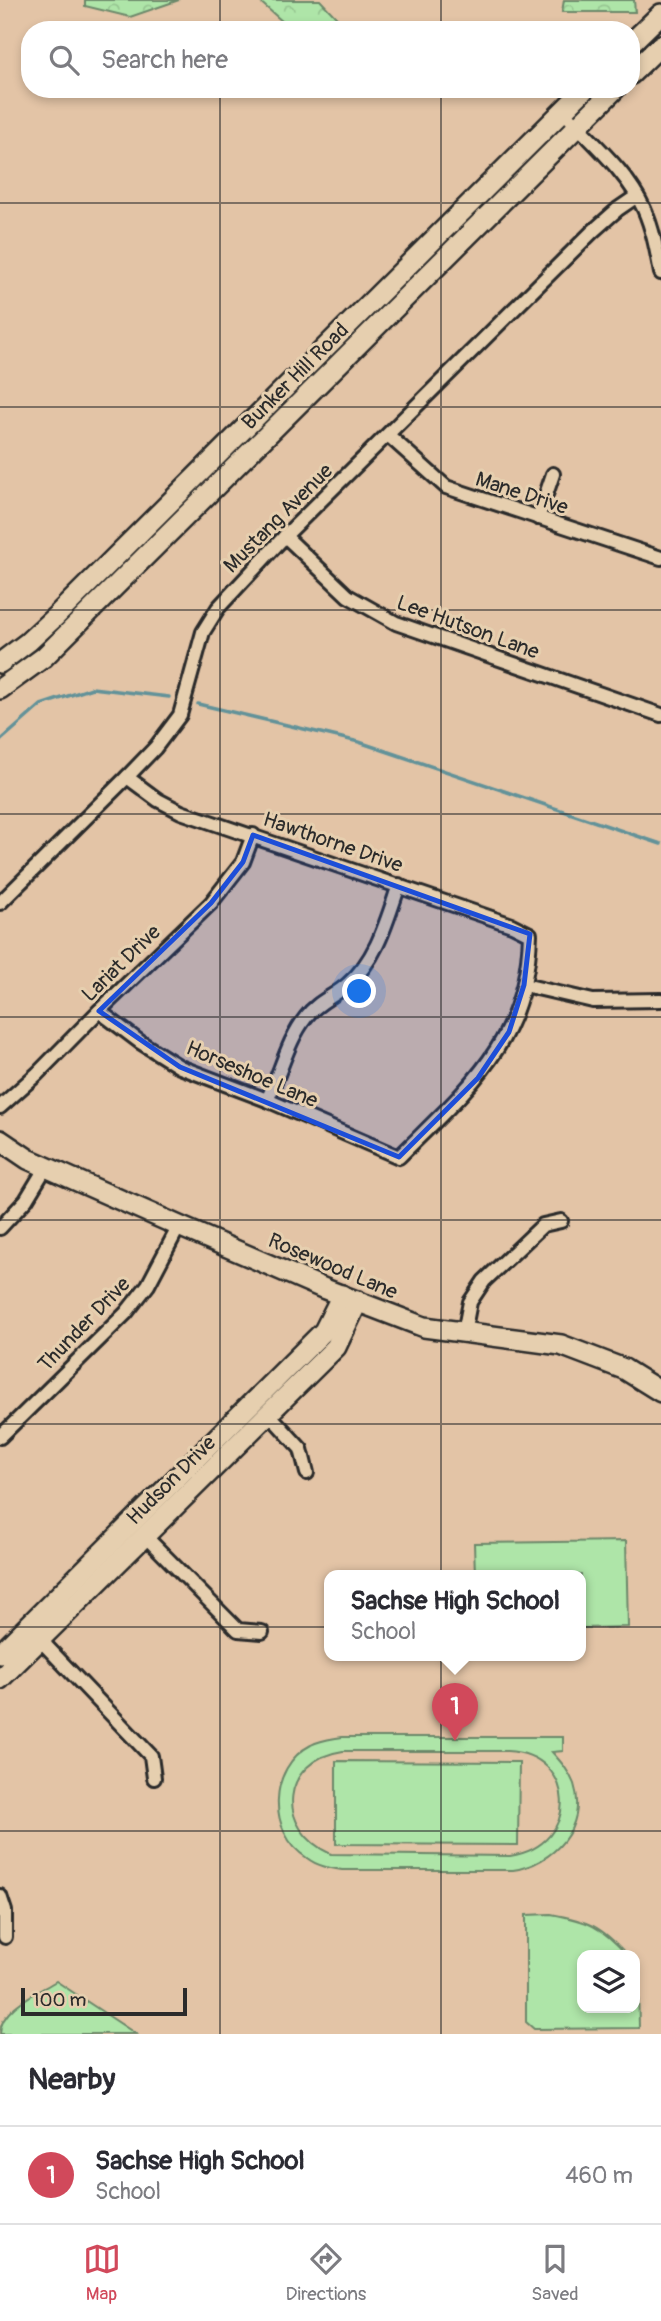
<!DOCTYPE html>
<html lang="en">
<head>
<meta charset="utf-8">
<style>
  body { margin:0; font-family:Pangolin,sans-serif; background:#f2f2f3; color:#2b2b33 }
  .controls { position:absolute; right:21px; bottom:21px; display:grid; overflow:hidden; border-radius:14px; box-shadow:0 4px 10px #0003 }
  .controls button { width:63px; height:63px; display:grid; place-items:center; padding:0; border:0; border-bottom:2px solid #e1e1e2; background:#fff; color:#2b2b33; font:35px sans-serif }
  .scale { position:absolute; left:21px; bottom:18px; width:166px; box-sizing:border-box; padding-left:7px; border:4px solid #2b2b2b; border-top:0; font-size:19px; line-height:24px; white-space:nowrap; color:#2b2b2b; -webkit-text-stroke:5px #e6cfaf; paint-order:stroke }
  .you { position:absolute; left:360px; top:992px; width:24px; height:24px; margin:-18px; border:5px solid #fff; border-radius:50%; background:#1a73e8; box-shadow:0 0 0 10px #1a73e833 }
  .badge { display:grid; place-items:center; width:46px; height:46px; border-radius:50%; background:#d1495b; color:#fff; font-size:23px; font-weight:700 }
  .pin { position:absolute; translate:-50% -58px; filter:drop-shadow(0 2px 4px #0008) }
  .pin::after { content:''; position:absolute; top:37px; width:24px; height:21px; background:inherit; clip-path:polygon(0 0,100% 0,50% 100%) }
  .popup { position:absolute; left:324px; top:1570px; width:262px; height:91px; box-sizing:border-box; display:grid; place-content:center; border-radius:14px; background:#fff; filter:drop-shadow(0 2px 5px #0005); font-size:23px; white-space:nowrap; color:#7c7c81 }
  .popup b { font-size:26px; color:#2b2b33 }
  .popup::after { content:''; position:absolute; left:50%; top:100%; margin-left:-14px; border:14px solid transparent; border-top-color:#fff }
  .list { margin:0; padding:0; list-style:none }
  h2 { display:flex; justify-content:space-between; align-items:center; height:91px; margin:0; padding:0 28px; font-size:30px }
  h2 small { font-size:23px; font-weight:400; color:#7c7c81 }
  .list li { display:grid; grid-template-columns:46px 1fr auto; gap:21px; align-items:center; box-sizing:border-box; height:98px; padding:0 28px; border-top:2px solid #e1e1e2 }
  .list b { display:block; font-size:26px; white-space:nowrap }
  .list p { margin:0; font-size:23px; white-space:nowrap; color:#7c7c81 }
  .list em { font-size:23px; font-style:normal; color:#7c7c81 }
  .icon { flex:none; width:38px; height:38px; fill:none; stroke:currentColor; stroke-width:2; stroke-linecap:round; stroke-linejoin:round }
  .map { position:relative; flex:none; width:661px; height:2034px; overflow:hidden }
  .search { position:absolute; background:#fff; box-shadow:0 4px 10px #0003; left:21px; right:21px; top:21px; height:77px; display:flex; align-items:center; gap:18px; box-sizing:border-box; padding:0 24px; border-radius:28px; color:#7c7c81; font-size:26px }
  .sheet { height:189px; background:#fff }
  nav { display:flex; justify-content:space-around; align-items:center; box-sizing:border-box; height:98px; border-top:2px solid #e1e1e2; background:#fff; font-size:19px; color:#7c7c81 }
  nav a { display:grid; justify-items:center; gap:4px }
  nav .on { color:#d1495b }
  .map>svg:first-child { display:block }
  .forest { fill:url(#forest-crowns); stroke:#6c886a; stroke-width:2 }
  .pitch { fill:#aee5a8; stroke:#6c886a; stroke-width:2; fill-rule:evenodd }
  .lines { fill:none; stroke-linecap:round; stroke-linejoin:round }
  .stream { stroke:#629299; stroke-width:3.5 }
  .street-casing { stroke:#2b2b2b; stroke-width:18 }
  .secondary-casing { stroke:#2b2b2b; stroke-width:24 }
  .street { stroke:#e6cfaf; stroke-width:12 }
  .secondary { stroke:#e6cfaf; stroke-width:19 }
  .marked { fill:#1d4ed8; fill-opacity:0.2; stroke:#1d4ed8; stroke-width:5; stroke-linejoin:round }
  .grid { fill:none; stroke:#2b2b2b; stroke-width:2; stroke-opacity:0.55 }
  .labels { text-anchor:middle; stroke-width:6; stroke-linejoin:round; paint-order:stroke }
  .street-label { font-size:21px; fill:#2b2b2b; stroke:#e6cfaf }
</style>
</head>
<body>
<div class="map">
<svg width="661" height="2034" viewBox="0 0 661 2034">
  <defs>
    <pattern id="forest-crowns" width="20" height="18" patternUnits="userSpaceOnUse" patternTransform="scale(1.75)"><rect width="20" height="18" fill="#aee5a8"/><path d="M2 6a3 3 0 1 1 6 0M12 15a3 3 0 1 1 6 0" fill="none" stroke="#96c591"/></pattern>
  </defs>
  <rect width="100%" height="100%" fill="#e3c4a6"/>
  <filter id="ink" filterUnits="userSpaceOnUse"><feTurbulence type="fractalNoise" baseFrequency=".0143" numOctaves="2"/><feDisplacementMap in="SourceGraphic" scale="14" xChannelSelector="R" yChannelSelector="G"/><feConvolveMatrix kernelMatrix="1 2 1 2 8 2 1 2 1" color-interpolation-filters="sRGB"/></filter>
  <g filter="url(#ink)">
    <!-- forest -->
    <g class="forest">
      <path d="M 85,0 L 179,0 L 130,17 L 85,6 Z"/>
      <path d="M 258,0 L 320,0 L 348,30 L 292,30 Z"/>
      <path d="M 564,0 L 634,0 L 635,12 L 562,12 Z"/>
    </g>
    <!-- pitch -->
    <g class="pitch">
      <path d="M 626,1541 L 628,1627 L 581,1628 L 581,1575 L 475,1575 L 474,1543 Z"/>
      <path d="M 342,1737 L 563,1737 L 563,1751 L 552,1752 C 561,1762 569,1771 574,1784 C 588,1827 553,1864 513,1870 L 342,1870 C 329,1868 317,1866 307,1858 C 267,1833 268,1767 311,1745 C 320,1740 331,1739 342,1737 ZM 343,1751 L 507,1751 C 577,1754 582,1845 510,1856 L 331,1854 C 274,1828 281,1760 343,1751 Z"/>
      <path d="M 336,1761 L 519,1762 L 518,1845 L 336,1844 Z"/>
      <path d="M 551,1914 C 589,1921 601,1926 627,1955 L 582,1955 L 582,2008 L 635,2008 L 635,1974 L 638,1983 L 639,2028 L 534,2029 L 526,2022 L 526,1915 Z"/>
      <path d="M 56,1981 L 136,2034 L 0,2034 C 0,2008 37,1993 56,1981 Z"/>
    </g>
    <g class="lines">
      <!-- stream -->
      <g class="stream">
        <path d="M 198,704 L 359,742 L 661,844"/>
        <path d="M 0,741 L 41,705 L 92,688 L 169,697"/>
      </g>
      <!-- street casing -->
      <g class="street-casing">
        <g id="street">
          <path d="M 563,111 C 591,142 627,171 644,209 C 653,229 657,252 661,273"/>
          <path d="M 388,435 L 446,487 L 661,558"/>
          <path d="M 538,518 L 553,474"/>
          <path d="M 285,536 L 348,596 L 396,623 L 661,715"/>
          <path d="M 0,903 L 127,777 L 155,748 L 180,715 L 203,632 L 218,608 L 285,536 L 592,232 L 618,209 L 637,196"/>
          <path d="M 524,985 L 593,1001 L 661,1000"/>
          <path d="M 99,1011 L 140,1042 L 180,1067 L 267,1100 L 399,1157 C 469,1087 527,1042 530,934 L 512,925 L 181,812 L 158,800 L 127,777"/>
          <path d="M 267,1100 C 281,1073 287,1041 306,1017 C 317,1002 335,996 348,984 C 377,959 387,920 399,885"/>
          <path d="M 0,1107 L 37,1074 L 99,1011 L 211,903 L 243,862 L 253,835"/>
          <path d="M 0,1228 L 26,1200 L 46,1167"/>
          <path d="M 464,1333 L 470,1302 L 484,1281 L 543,1225 L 561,1221"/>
          <path d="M 269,1414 L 301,1449 L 307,1473"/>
          <path d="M 0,1437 L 126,1313 L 148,1285 L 179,1226"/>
          <path d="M 146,1537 L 238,1630 L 262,1632"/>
          <path d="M 42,1638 L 47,1647 L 151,1756 L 154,1778"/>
          <path d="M 0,1896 L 5,1911 L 5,1937"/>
        </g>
      </g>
      <!-- secondary casing -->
      <g class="secondary-casing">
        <g id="secondary">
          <path d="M 631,43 L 661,14"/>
          <path d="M 631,74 L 661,45"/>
          <path d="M 0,663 L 28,642 L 56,616 L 585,89"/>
          <path d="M 0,689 L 44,657 L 615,89"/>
          <path d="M 0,1140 L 28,1159 L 179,1226 L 325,1289 L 424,1327 L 561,1345 L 624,1369 L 661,1392"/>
          <path d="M 0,1654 L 324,1331 L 342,1295"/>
          <path d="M 0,1679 L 336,1347 L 358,1301"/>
        </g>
      </g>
      <!-- street -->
      <use href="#street" class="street"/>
      <!-- secondary -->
      <use href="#secondary" class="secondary"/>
    </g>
  </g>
  <!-- marked area -->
  <path class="marked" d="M 253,835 L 530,934 L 524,985 L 509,1032 L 478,1078 L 399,1157 L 180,1067 L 99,1011 L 211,903 L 243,862 Z"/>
  <!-- grid -->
  <path class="grid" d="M 220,0 L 220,30M 441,0 L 441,30M 220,89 L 220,2034M 441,89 L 441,2034M 0,203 L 661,203M 0,407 L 661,407M 0,610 L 661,610M 0,814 L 661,814M 0,1017 L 661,1017M 0,1220 L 661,1220M 0,1424 L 661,1424M 0,1627 L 661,1627M 0,1831 L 661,1831"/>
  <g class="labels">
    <!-- street labels -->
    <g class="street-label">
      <text transform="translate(295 376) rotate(-45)" y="7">Bunker Hill Road</text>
      <text transform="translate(522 493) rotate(18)" y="7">Mane Drive</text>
      <text transform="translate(278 518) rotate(-45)" y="7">Mustang Avenue</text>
      <text transform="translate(468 627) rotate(20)" y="7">Lee Hutson Lane</text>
      <text transform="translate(333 842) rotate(19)" y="7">Hawthorne Drive</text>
      <text transform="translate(121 963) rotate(-44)" y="7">Lariat Drive</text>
      <text transform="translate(252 1074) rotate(23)" y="7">Horseshoe Lane</text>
      <text transform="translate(333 1266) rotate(23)" y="7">Rosewood Lane</text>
      <text transform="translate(84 1324) rotate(-46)" y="7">Thunder Drive</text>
      <text transform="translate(171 1480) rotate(-45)" y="7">Hudson Drive</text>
    </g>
  </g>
</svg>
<div class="controls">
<button><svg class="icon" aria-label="layers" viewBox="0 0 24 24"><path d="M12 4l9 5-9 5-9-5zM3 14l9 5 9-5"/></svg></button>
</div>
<div class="scale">100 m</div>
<div class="you"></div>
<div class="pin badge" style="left:455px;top:1741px">1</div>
<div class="popup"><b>Sachse High School</b>School</div>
<div class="search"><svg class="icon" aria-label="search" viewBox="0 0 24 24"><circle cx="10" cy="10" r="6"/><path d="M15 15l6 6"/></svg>Search here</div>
</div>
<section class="sheet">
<h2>Nearby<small></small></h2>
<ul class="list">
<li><span class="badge">1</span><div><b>Sachse High School</b><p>School</p></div><em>460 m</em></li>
</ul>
</section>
<nav>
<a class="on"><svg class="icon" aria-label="map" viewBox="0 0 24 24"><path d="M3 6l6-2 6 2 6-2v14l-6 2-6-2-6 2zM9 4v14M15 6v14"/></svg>Map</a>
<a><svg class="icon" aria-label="directions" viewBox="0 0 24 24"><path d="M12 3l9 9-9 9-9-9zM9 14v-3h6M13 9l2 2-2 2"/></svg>Directions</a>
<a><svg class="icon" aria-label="saved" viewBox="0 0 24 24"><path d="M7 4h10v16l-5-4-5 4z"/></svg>Saved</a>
</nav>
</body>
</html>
